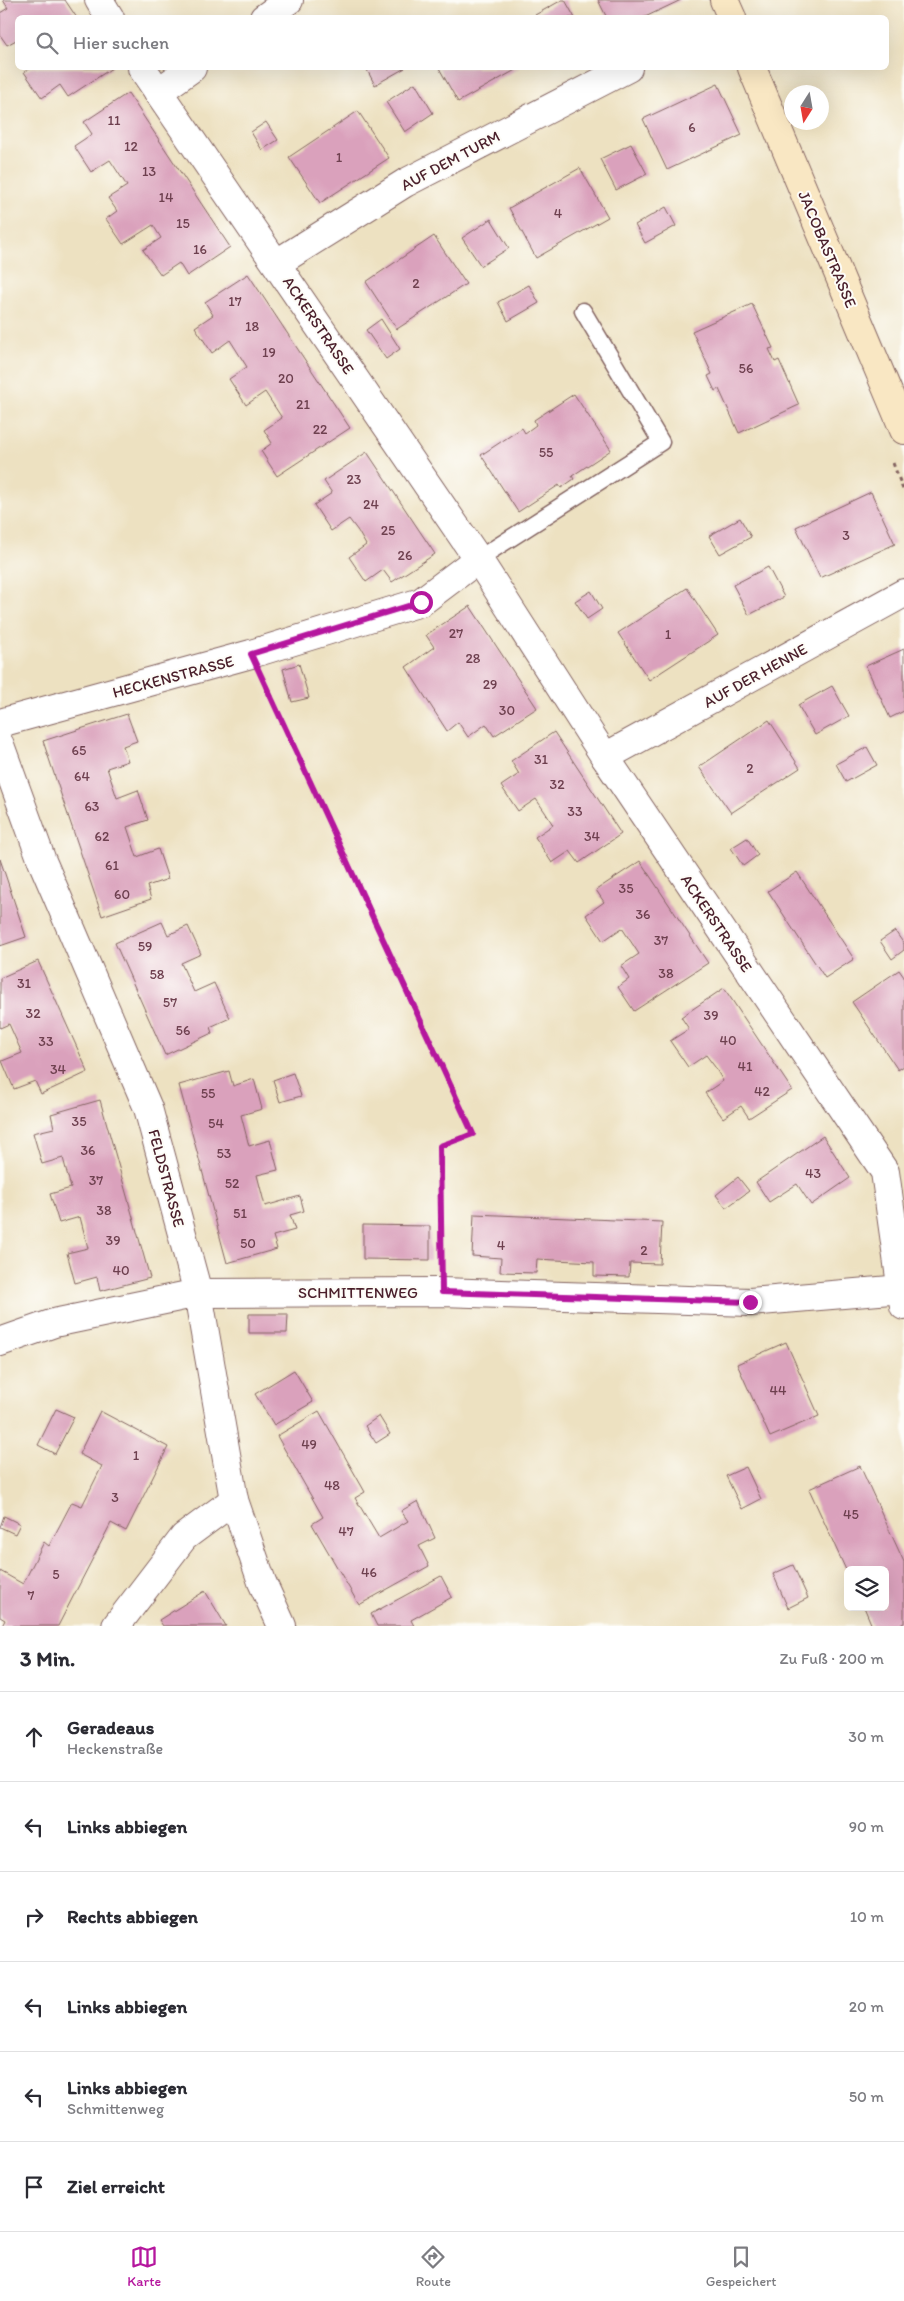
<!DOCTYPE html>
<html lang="de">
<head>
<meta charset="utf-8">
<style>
  body { margin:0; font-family:Itim,sans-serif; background:#f2f2f3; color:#2b2b33 }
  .controls { position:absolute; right:15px; bottom:15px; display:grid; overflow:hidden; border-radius:8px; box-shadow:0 5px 20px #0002 }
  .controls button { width:45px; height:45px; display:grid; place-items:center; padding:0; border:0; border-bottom:1px solid #e1e1e2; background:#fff; color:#2b2b33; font:25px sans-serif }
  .compass { position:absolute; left:784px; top:85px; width:45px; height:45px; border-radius:50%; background:#fff; box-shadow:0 5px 20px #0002; rotate:191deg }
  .stop { position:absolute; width:15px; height:15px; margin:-11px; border:4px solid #b5179e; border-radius:50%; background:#fff }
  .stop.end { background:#b5179e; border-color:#fff; box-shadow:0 1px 5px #0008 }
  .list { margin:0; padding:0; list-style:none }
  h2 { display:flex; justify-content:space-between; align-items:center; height:65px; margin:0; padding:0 20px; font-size:21px }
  h2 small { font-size:16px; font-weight:400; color:#7c7c81 }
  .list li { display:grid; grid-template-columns:32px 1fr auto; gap:15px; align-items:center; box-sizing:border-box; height:90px; padding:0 20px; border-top:1px solid #e1e1e2 }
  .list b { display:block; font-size:19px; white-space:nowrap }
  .list p { margin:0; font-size:16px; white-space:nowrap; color:#7c7c81 }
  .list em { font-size:16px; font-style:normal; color:#7c7c81 }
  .icon { flex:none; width:28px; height:28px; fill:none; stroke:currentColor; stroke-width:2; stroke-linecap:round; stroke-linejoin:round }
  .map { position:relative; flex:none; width:904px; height:1626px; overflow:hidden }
  .search { position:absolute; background:#fff; box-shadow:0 5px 20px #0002; left:15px; right:15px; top:15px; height:55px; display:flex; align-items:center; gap:12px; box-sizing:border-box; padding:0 18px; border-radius:8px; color:#7c7c81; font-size:19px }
  .sheet { height:605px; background:#fff }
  nav { display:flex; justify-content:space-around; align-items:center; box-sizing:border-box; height:70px; border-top:1px solid #e1e1e2; background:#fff; font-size:14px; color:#7c7c81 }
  nav a { display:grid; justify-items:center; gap:2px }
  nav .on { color:#b5179e }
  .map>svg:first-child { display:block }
  .building { fill:#daa1bc }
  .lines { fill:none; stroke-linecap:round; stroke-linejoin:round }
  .lane-casing { stroke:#836360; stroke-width:19 }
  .street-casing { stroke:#836360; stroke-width:30 }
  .secondary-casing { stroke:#836360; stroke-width:30 }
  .path { stroke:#836360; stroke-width:3; stroke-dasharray:4 4; stroke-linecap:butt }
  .lane { stroke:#fff; stroke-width:16 }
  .street { stroke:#fff; stroke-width:28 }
  .secondary { stroke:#f9e7c3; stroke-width:28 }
  .route { stroke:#b5179e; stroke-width:6 }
  .labels { text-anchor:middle; stroke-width:4; stroke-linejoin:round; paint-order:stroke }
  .number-label { font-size:14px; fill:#6e404f }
  .street-label { font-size:16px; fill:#4a1f2b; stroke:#fdfcf7 }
</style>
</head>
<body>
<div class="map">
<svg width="904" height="1626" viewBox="0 0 904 1626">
  <rect width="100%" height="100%" fill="#fdfcf7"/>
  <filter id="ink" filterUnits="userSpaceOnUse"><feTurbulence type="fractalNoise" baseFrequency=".02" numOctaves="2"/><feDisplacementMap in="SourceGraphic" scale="10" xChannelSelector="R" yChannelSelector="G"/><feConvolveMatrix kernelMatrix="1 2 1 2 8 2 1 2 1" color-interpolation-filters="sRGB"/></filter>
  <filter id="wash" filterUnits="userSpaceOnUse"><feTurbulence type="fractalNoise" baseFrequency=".0096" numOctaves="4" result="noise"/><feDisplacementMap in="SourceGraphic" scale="20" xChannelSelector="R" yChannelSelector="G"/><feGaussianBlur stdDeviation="1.12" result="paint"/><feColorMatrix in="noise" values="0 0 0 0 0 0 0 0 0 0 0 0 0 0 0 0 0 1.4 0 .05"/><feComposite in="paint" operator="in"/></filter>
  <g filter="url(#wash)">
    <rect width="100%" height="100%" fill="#ede1c1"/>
    <g id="blocks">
      <!-- building -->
      <g class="building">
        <path d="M 3,0 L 65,0 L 77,18 L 18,18 L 18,39 L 7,45 L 0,35 L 0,13 L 8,8 Z"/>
        <path d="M 562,0 L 565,0 L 575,18 L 537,18 L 535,15 Z"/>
        <path d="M 598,0 L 681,0 L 643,18 L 607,18 Z"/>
        <path d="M 31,68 L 112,68 L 68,97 L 60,85 L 42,98 L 24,72 Z"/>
        <path d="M 366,68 L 405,68 L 375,85 Z"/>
        <path d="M 439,68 L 519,68 L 458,102 Z"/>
        <path d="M 415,83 L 433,113 L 405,132 L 386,102 Z"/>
        <path d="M 718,84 L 742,135 L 667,170 L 643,119 Z"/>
        <path d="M 128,93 L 230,247 L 187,276 L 179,263 L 161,275 L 143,250 L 161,238 L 153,225 L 123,244 L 106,219 L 117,211 L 108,198 L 127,186 L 110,160 L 91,172 L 74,146 L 92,134 L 84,122 Z"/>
        <path d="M 358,111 L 389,158 L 320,203 L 289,157 Z"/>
        <path d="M 266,122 L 278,140 L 262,150 L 251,132 Z"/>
        <path d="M 631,144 L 647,174 L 616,190 L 600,159 Z"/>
        <path d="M 580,168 L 608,217 L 536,258 L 509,208 Z"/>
        <path d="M 666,207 L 676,226 L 645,243 L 635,225 Z"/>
        <path d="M 491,219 L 509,248 L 481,266 L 462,238 Z"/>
        <path d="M 434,236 L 466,284 L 397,329 L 366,282 Z"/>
        <path d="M 248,274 L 350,428 L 277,476 L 261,451 L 272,443 L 264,430 L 282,418 L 265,392 L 246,405 L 229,379 L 247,367 L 230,340 L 212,353 L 195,327 L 213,315 L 205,302 Z"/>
        <path d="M 529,285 L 539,303 L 508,321 L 498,302 Z"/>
        <path d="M 752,304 L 773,348 L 769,349 L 775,362 L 779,360 L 799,405 L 739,433 L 719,389 L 715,391 L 708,376 L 712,374 L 692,331 Z"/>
        <path d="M 381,319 L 400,349 L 386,359 L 366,330 Z"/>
        <path d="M 574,394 L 611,450 L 572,476 L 574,479 L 561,488 L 559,485 L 518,512 L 481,455 L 522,428 L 525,433 L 536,425 L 534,420 Z"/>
        <path d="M 367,452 L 435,554 L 392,582 L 383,570 L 366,582 L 349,557 L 366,545 L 358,531 L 349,519 L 331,531 L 314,505 L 332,493 L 324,481 Z"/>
        <path d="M 871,492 L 895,544 L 820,578 L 796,527 Z"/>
        <path d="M 740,518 L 751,537 L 720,554 L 709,536 Z"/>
        <path d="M 768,567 L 784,597 L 749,615 L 733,585 Z"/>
        <path d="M 687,588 L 718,635 L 649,680 L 618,633 Z"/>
        <path d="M 591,591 L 602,609 L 587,619 L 575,601 Z"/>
        <path d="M 470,606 L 537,708 L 494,736 L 486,724 L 468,737 L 458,722 L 447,731 L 406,667 L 434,647 L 426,635 Z"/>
        <path d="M 904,649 L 904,711 L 890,718 L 866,666 Z"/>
        <path d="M 299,664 L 309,698 L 292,702 L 283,669 Z"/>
        <path d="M 832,686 L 849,716 L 815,735 L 798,705 Z"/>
        <path d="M 127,714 L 137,741 L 123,746 L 128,761 L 107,768 L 117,798 L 138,790 L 148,820 L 127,827 L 137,857 L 158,849 L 168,879 L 147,886 L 151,899 L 102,916 L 43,741 Z"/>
        <path d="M 769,720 L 800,768 L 731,813 L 699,767 Z"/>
        <path d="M 554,732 L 621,834 L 579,863 L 570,851 L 552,863 L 535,837 L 553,825 L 545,812 L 536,799 L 518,811 L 501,786 L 519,774 L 511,761 Z"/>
        <path d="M 867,747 L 877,765 L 846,782 L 836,764 Z"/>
        <path d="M 747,838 L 758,855 L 743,866 L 731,848 Z"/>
        <path d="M 0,859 L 26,937 L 0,946 Z"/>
        <path d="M 640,861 L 708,963 L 634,1011 L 618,987 L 629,979 L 621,966 L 639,954 L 622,928 L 603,941 L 586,915 L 604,902 L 596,890 Z"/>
        <path d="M 797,872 L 854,959 L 825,978 L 768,891 Z"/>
        <path d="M 162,922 L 168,935 L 188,926 L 201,954 L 181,963 L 194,992 L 214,983 L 230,1018 L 210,1027 L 212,1033 L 165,1055 L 115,943 Z"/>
        <path d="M 895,931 L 904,944 L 904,950 L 892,959 L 880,941 Z"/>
        <path d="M 38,961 L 88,1072 L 41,1094 L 35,1081 L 14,1089 L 2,1061 L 22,1053 L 9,1024 L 0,1028 L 0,978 Z"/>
        <path d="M 899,970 L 904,977 L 904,1066 L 898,1070 L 852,1002 Z"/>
        <path d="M 724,988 L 792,1090 L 749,1118 L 741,1106 L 723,1118 L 705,1093 L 723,1081 L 715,1067 L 706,1055 L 688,1067 L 670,1041 L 689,1029 L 681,1017 Z"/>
        <path d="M 229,1071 L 233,1086 L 254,1079 L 262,1109 L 241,1115 L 249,1146 L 270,1140 L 278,1170 L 257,1175 L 265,1206 L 300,1196 L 304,1211 L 290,1215 L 295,1230 L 273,1236 L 277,1249 L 227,1263 L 179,1085 Z"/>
        <path d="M 293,1073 L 301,1096 L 280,1102 L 273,1080 Z"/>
        <path d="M 100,1100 L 150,1278 L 100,1291 L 97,1277 L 75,1283 L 67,1253 L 88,1248 L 80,1217 L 59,1223 L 50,1194 L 71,1188 L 63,1158 L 42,1164 L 33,1133 L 54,1128 L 51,1114 Z"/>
        <path d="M 823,1136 L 850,1178 L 811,1205 L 797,1184 L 769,1202 L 756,1182 Z"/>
        <path d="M 738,1177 L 749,1191 L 726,1208 L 716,1195 Z"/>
        <path d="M 474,1214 L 662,1222 L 660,1264 L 630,1263 L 629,1277 L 594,1276 L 594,1262 L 537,1259 L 536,1273 L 500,1272 L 501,1258 L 472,1256 Z"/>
        <path d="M 363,1225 L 430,1226 L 430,1260 L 363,1259 Z"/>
        <path d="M 249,1314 L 288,1314 L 287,1333 L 249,1333 Z"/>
        <path d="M 786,1342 L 819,1416 L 770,1437 L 737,1364 Z"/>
        <path d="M 294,1370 L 313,1402 L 274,1425 L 255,1394 Z"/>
        <path d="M 56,1409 L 74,1417 L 55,1454 L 38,1445 Z"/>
        <path d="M 100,1411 L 168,1447 L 126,1531 L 111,1523 L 58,1626 L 2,1626 L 5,1620 L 0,1617 L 0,1571 L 23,1584 L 44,1542 L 49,1546 L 72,1502 L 82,1506 L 102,1466 L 79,1454 Z"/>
        <path d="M 319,1411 L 365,1492 L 355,1498 L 379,1538 L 408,1521 L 401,1511 L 418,1501 L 435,1538 L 419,1546 L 429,1566 L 359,1605 L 312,1524 L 323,1517 L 277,1436 Z"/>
        <path d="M 379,1416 L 390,1434 L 376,1443 L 365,1426 Z"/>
        <path d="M 860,1466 L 904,1562 L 904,1623 L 898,1626 L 872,1626 L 864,1607 L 885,1607 L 885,1570 L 846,1570 L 809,1489 Z"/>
        <path d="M 746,1467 L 761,1499 L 742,1509 L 726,1476 Z"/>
        <path d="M 4,1516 L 20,1524 L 15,1534 L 0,1527 Z"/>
        <path d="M 793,1565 L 808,1598 L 788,1608 L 773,1574 Z"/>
        <path d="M 441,1576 L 452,1597 L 411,1620 L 414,1626 L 377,1626 L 371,1614 Z"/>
        <path d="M 205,1591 L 226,1626 L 163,1626 L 159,1620 Z"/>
      </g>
    </g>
  </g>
  <g filter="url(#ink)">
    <use href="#blocks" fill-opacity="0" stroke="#836360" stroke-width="1"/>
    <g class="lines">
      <!-- lane casing -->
      <g class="lane-casing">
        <path id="lane" d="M 478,559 L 661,442 L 583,311"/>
      </g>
      <!-- street casing -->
      <g class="street-casing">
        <g id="street">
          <path d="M 99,0 L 110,18"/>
          <path d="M 264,18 L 289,0"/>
          <path d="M 142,68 L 478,559 L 605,757 L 885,1172 L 904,1306"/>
          <path d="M 158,92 L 192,68"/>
          <path d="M 277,263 L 405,183 L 628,68"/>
          <path d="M 0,723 L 251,654 L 421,602 L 478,559"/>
          <path d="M 0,745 L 42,861 L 148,1108 L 198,1293 L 234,1500 L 262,1582 L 282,1626"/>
          <path d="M 605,757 L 904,593"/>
          <path d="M 0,1342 L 54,1323 L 198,1293 L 442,1292 L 750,1302 L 902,1289"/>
          <path d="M 116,1626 L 184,1537 L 234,1500"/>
        </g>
      </g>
      <!-- secondary casing -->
      <g class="secondary-casing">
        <g id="secondary">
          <path d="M 724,0 L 732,18"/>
          <path d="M 752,68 L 904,430"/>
        </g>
      </g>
      <!-- path -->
      <g class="path">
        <path d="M 893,463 L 904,492"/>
        <path d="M 266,686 L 473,1133 L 440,1146 L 441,1257"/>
      </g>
      <!-- lane -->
      <use href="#lane" class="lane"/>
      <!-- street -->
      <use href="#street" class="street"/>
      <!-- secondary -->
      <use href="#secondary" class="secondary"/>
    </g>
  </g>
  <g class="lines" filter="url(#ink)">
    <!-- route -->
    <path class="route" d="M 421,602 L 251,654 L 473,1134 L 440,1146 L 442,1292 L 750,1302"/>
  </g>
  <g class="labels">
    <!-- number labels -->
    <g class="number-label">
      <text x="114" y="125">11</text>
      <text x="692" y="132">6</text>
      <text x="131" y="151">12</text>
      <text x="339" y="162">1</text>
      <text x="149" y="176">13</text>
      <text x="166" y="202">14</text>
      <text x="558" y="218">4</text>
      <text x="183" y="228">15</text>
      <text x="200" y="254">16</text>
      <text x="416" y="288">2</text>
      <text x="235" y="306">17</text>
      <text x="252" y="331">18</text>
      <text x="269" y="357">19</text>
      <text x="746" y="373">56</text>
      <text x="286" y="383">20</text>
      <text x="303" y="409">21</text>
      <text x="320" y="434">22</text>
      <text x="546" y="457">55</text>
      <text x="354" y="484">23</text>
      <text x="371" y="509">24</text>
      <text x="388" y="535">25</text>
      <text x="846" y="540">3</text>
      <text x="405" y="560">26</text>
      <text x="456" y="638">27</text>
      <text x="668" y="639">1</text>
      <text x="473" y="663">28</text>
      <text x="490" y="689">29</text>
      <text x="507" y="715">30</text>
      <text x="79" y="755">65</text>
      <text x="541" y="764">31</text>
      <text x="750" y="773">2</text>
      <text x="82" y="781">64</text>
      <text x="557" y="789">32</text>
      <text x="92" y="811">63</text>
      <text x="575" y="816">33</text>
      <text x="102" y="841">62</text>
      <text x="592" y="841">34</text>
      <text x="112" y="870">61</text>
      <text x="626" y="893">35</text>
      <text x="122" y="899">60</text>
      <text x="643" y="919">36</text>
      <text x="661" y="945">37</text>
      <text x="145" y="951">59</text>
      <text x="666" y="978">38</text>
      <text x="157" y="979">58</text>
      <text x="24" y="988">31</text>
      <text x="170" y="1007">57</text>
      <text x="33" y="1018">32</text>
      <text x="711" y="1020">39</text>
      <text x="183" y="1035">56</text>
      <text x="728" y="1045">40</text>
      <text x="46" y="1046">33</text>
      <text x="745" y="1071">41</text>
      <text x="58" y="1074">34</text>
      <text x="762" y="1096">42</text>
      <text x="208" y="1098">55</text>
      <text x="79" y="1126">35</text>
      <text x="216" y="1128">54</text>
      <text x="88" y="1155">36</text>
      <text x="224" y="1158">53</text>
      <text x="813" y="1178">43</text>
      <text x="96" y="1185">37</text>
      <text x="232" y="1188">52</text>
      <text x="104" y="1215">38</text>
      <text x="240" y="1218">51</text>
      <text x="113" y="1245">39</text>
      <text x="248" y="1248">50</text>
      <text x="501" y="1250">4</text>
      <text x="644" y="1255">2</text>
      <text x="121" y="1275">40</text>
      <text x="778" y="1395">44</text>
      <text x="309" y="1449">49</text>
      <text x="136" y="1460">1</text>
      <text x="332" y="1490">48</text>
      <text x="115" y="1502">3</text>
      <text x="851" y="1519">45</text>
      <text x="346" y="1536">47</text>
      <text x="369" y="1577">46</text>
      <text x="56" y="1579">5</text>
      <text x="31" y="1600">7</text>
    </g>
    <!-- street labels -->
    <g class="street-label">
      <text transform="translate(450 160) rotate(-28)" y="6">AUF DEM TURM</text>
      <text transform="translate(828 249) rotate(67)" y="6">JACOBASTRASSE</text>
      <text transform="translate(319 325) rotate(56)" y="6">ACKERSTRASSE</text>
      <text transform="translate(755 675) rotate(-29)" y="6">AUF DER HENNE</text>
      <text transform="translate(173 676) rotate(-15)" y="6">HECKENSTRASSE</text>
      <text transform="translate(717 923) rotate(56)" y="6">ACKERSTRASSE</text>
      <text transform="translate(167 1178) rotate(75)" y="6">FELDSTRASSE</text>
      <text x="358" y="1298">SCHMITTENWEG</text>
    </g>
  </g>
</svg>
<div class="controls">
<button><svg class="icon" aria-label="layers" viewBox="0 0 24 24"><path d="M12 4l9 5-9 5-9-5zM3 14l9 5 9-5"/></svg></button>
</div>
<svg class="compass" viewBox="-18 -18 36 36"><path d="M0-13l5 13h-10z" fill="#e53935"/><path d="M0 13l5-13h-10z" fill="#7c7c81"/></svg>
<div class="stop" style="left:421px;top:602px"></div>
<div class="stop end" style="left:750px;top:1302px"></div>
<div class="search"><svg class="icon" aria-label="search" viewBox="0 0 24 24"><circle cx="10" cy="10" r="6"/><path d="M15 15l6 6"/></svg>Hier suchen</div>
</div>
<section class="sheet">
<h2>3 Min.<small>Zu Fuß · 200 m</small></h2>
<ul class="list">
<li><svg class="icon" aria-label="ahead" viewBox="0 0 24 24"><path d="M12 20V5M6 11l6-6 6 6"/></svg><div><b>Geradeaus</b><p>Heckenstraße</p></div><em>30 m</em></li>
<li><svg class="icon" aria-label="left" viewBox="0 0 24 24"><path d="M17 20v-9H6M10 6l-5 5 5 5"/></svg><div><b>Links abbiegen</b></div><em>90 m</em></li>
<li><svg class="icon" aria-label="right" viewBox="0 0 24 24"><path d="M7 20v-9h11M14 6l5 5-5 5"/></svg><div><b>Rechts abbiegen</b></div><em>10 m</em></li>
<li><svg class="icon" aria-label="left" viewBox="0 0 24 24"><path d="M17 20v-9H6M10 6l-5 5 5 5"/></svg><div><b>Links abbiegen</b></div><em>20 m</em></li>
<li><svg class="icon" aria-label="left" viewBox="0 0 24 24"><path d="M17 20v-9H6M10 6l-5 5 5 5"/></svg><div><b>Links abbiegen</b><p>Schmittenweg</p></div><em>50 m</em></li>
<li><svg class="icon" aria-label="arrive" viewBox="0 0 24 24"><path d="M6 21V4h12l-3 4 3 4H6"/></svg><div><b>Ziel erreicht</b></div></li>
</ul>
</section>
<nav>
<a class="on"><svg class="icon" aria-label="map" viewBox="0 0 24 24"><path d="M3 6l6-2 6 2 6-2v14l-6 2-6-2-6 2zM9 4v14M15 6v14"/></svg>Karte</a>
<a><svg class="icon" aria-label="directions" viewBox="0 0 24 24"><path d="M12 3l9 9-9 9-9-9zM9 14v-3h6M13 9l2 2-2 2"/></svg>Route</a>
<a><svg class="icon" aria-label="saved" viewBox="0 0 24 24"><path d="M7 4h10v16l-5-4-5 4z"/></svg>Gespeichert</a>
</nav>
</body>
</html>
